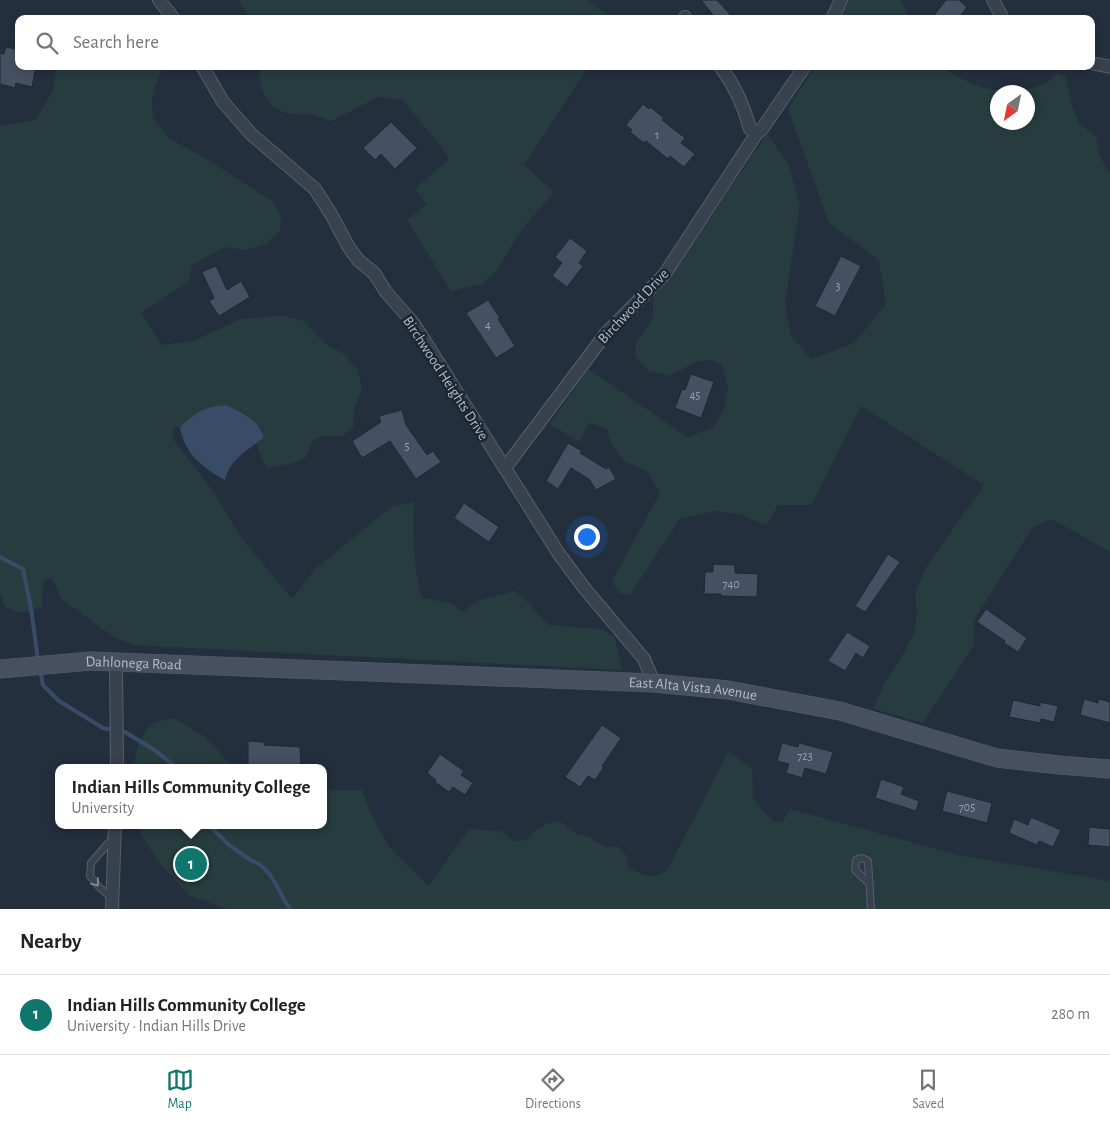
<!DOCTYPE html>
<html lang="en">
<head>
<meta charset="utf-8">
<style>
  body { margin:0; font-family:"Alegreya Sans",sans-serif; background:#f6f6f6; color:#222 }
  .compass { position:absolute; left:990px; top:85px; width:45px; height:45px; border-radius:50%; background:#fff; box-shadow:0 2px 8px #0003; rotate:213deg }
  .you { position:absolute; left:586px; top:536px; width:18px; height:18px; margin:-12px; border:4px solid #fff; border-radius:50%; background:#1a73e8; box-shadow:0 0 0 8px #1a73e833 }
  .badge { display:grid; place-items:center; width:32px; height:32px; border-radius:50%; background:#0f766e; color:#fff; font-size:16px; font-weight:700 }
  .pin { position:absolute; translate:-50% -50%; border:2px solid #fff; box-shadow:0 1px 5px #0006 }
  .popup { position:absolute; left:55px; top:764px; width:272px; height:65px; box-sizing:border-box; display:grid; place-content:center; border-radius:10px; background:#fff; filter:drop-shadow(0 1px 4px #0005); font-size:16px; white-space:nowrap; color:#767676 }
  .popup b { font-size:19px; color:#222 }
  .popup::after { content:''; position:absolute; left:50%; top:100%; margin-left:-10px; border:10px solid transparent; border-top-color:#fff }
  .list { margin:0; padding:0; list-style:none }
  h2 { display:flex; justify-content:space-between; align-items:center; height:65px; margin:0; padding:0 20px; font-size:21px }
  h2 small { font-size:16px; font-weight:400; color:#767676 }
  .list li { display:grid; grid-template-columns:32px 1fr auto; gap:15px; align-items:center; box-sizing:border-box; height:80px; padding:0 20px; border-top:1px solid #e0e0e0 }
  .list b { display:block; font-size:19px; white-space:nowrap }
  .list p { margin:0; font-size:16px; white-space:nowrap; color:#767676 }
  .list em { font-size:16px; font-style:normal; color:#767676 }
  .icon { flex:none; width:28px; height:28px; fill:none; stroke:currentColor; stroke-width:2; stroke-linecap:round; stroke-linejoin:round }
  .map { position:relative; flex:none; width:1110px; height:909px; overflow:hidden }
  .search { position:absolute; background:#fff; box-shadow:0 2px 8px #0003; left:15px; right:15px; top:15px; height:55px; display:flex; align-items:center; gap:12px; box-sizing:border-box; padding:0 18px; border-radius:10px; color:#767676; font-size:19px }
  .sheet { height:145px; background:#fff }
  nav { display:flex; justify-content:space-around; align-items:center; box-sizing:border-box; height:70px; border-top:1px solid #e0e0e0; background:#fff; font-size:14px; color:#767676 }
  nav a { display:grid; justify-items:center; gap:2px }
  nav .on { color:#0f766e }
  .map>svg:first-child { display:block }
  .green { fill:#263c3f; fill-rule:evenodd }
  .water { fill:#394c67 }
  .lines { fill:none; stroke-linecap:round; stroke-linejoin:round }
  .stream { stroke:#394c67; stroke-width:4 }
  .building { fill:#455162; stroke:#1f2835 }
  .lane-casing { stroke:#565f6c; stroke-width:8 }
  .street-casing { stroke:#565f6c; stroke-width:14 }
  .secondary-casing { stroke:#565f6c; stroke-width:19 }
  .lane { stroke:#38414e; stroke-width:6 }
  .street { stroke:#38414e; stroke-width:12 }
  .secondary { stroke:#465061; stroke-width:18 }
  .oneway { stroke:#7c8592 }
  .labels { text-anchor:middle; stroke-width:5; stroke-linejoin:round; paint-order:stroke }
  .number-label { font-size:12px; fill:#98a1af }
  .street-label { font-size:15px; fill:#b4bcc9; stroke:#1d2633 }
</style>
</head>
<body>
<div class="map">
<svg width="1110" height="909" viewBox="0 0 1110 909">
  <rect width="100%" height="100%" fill="#242f3e"/>
  <!-- green -->
  <g class="green">
    <path d="M 238,0 L 587,0 L 614,19 L 251,19 Z"/>
    <path d="M 849,0 L 901,0 L 909,19 L 840,19 Z"/>
    <path d="M 56,66 L 163,66 L 155,86 L 151,104 L 154,119 L 170,139 L 208,160 L 274,202 L 281,218 L 280,231 L 266,244 L 246,250 L 225,247 L 192,265 L 189,281 L 141,313 L 162,345 L 193,341 L 241,319 L 283,316 L 304,321 L 325,344 L 344,354 L 357,369 L 362,389 L 354,410 L 353,428 L 342,436 L 321,436 L 312,441 C 310,446 309,453 306,457 C 300,464 278,465 268,468 L 262,459 L 256,444 L 264,437 L 261,428 L 250,418 L 238,410 L 192,417 L 180,427 L 174,426 L 173,439 L 215,494 L 239,535 L 292,599 L 315,569 L 380,516 L 394,506 L 414,502 C 413,535 413,566 422,598 L 451,603 L 462,612 L 480,600 L 515,591 L 530,604 L 548,625 L 600,629 L 614,637 L 623,670 L 133,645 L 115,638 L 62,599 L 52,578 L 43,581 L 42,607 L 21,613 L 5,607 L 0,592 L 0,126 L 36,120 L 53,90 Z"/>
    <path d="M 260,66 L 589,66 L 524,165 L 554,192 L 519,233 L 497,270 L 482,284 L 451,291 L 407,220 L 427,204 L 415,189 L 449,159 L 442,148 L 403,100 L 378,97 L 331,121 C 324,119 316,115 309,114 C 304,114 298,115 293,114 C 267,111 257,90 260,66 Z"/>
    <path d="M 815,66 L 943,66 C 951,75 974,85 985,88 C 1000,92 1035,91 1048,82 C 1051,80 1054,76 1056,73 L 1066,77 L 1072,106 L 1079,123 L 1096,137 L 1100,155 L 1107,171 L 1110,172 L 1110,552 L 1052,519 L 1032,528 L 974,620 L 974,645 L 923,723 L 873,709 L 883,686 L 901,658 L 914,633 L 917,613 L 915,593 L 925,569 L 984,485 L 861,406 L 811,505 L 778,505 L 766,526 L 741,514 L 715,511 L 680,519 L 630,595 L 619,593 L 612,581 L 660,493 L 647,471 L 625,462 L 610,442 L 607,429 L 588,423 L 580,442 L 550,424 L 588,369 L 687,437 L 712,428 L 723,411 L 728,388 L 723,366 L 712,360 L 697,361 L 670,376 L 649,371 L 636,357 L 635,345 L 652,320 L 654,297 L 668,280 L 767,134 L 789,165 L 800,205 L 785,303 L 791,336 L 811,359 L 854,343 L 886,304 L 879,260 L 829,223 L 788,109 ZM 998,92 L 1028,92 L 1028,122 L 998,122 Z"/>
    <path d="M 175,718 L 205,737 L 234,768 L 134,768 C 135,752 141,731 155,723 C 160,720 169,720 175,718 Z"/>
    <path d="M 728,752 L 752,768 L 753,799 L 772,820 L 782,823 L 790,809 L 962,856 L 1110,881 L 1110,909 L 227,909 L 190,896 L 157,860 L 142,836 L 140,825 L 324,825 L 324,790 L 362,790 L 370,812 L 389,847 L 429,886 L 469,829 L 501,831 L 514,841 L 527,840 C 536,828 544,823 559,821 L 577,834 L 589,837 L 605,847 L 617,846 L 626,855 L 629,868 C 645,876 652,881 668,869 Z"/>
  </g>
  <!-- water -->
  <path class="water" d="M 225,405 C 241,412 258,419 264,437 C 248,451 230,458 225,480 C 202,467 185,455 180,427 C 197,412 203,407 225,405 Z"/>
  <g class="lines">
    <!-- stream -->
    <g class="stream">
      <path d="M 0,557 L 23,569 L 31,608 L 38,661"/>
      <path d="M 40,670 L 43,685 L 59,701 L 103,728 L 125,732 L 156,751 L 177,768"/>
      <path d="M 209,825 L 229,845 L 252,861 C 272,867 279,894 290,909"/>
    </g>
  </g>
  <!-- building -->
  <g class="building">
    <path d="M 701,0 L 717,0 L 734,19 L 709,19 L 714,16 Z"/>
    <path d="M 946,0 L 959,0 L 967,7 L 958,19 L 931,19 Z"/>
    <path d="M 6,47 L 19,50 L 19,66 L 36,66 L 32,87 L 16,83 L 15,88 L 0,84 L 0,53 L 4,54 Z"/>
    <path d="M 643,104 L 649,109 L 650,107 L 664,118 L 662,120 L 685,138 L 681,143 L 695,154 L 684,167 L 670,156 L 668,159 L 646,141 L 644,143 L 630,132 L 632,130 L 626,125 Z"/>
    <path d="M 391,122 L 417,148 L 395,169 L 381,154 L 375,160 L 363,148 Z"/>
    <path d="M 570,238 L 587,251 L 579,263 L 583,266 L 567,287 L 552,276 L 562,263 L 555,257 Z"/>
    <path d="M 841,256 L 861,266 L 835,316 L 815,306 Z"/>
    <path d="M 216,266 L 227,290 L 241,281 L 250,297 L 219,316 L 209,301 L 214,298 L 202,272 Z"/>
    <path d="M 488,300 L 500,318 L 498,319 L 515,346 L 496,358 L 466,313 Z"/>
    <path d="M 691,374 L 714,382 L 701,418 L 675,408 L 682,389 L 685,390 Z"/>
    <path d="M 402,410 L 406,425 L 427,455 L 433,451 L 441,462 L 416,479 L 390,441 L 362,458 L 352,441 L 381,422 L 379,416 Z"/>
    <path d="M 568,443 L 582,451 L 580,453 L 606,469 L 609,467 L 616,479 L 596,490 L 589,479 L 571,468 L 558,489 L 546,481 Z"/>
    <path d="M 464,503 L 499,527 L 489,542 L 454,518 Z"/>
    <path d="M 888,554 L 900,562 L 865,612 L 855,606 Z"/>
    <path d="M 713,564 L 735,565 L 735,573 L 758,574 L 757,597 L 721,596 L 721,594 L 704,594 L 705,572 L 713,572 Z"/>
    <path d="M 986,609 L 1027,638 L 1018,652 L 1004,643 L 1005,641 L 977,622 Z"/>
    <path d="M 847,632 L 870,646 L 863,658 L 856,653 L 845,671 L 828,661 Z"/>
    <path d="M 1084,699 L 1098,703 L 1099,699 L 1110,702 L 1110,723 L 1080,715 Z"/>
    <path d="M 1013,700 L 1040,706 L 1040,702 L 1058,706 L 1054,722 L 1041,719 L 1040,723 L 1009,717 Z"/>
    <path d="M 602,725 L 621,738 L 602,766 L 604,767 L 595,780 L 588,776 L 580,787 L 565,777 Z"/>
    <path d="M 248,741 L 264,742 L 264,745 L 300,747 L 301,768 L 248,766 Z"/>
    <path d="M 782,743 L 798,747 L 799,743 L 833,752 L 826,774 L 805,768 L 802,778 L 786,773 L 789,764 L 777,761 Z"/>
    <path d="M 440,754 L 464,771 L 461,775 L 473,783 L 465,795 L 453,787 L 449,792 L 435,782 L 436,780 L 427,773 Z"/>
    <path d="M 881,779 L 904,787 L 901,794 L 919,801 L 916,811 L 875,798 Z"/>
    <path d="M 947,791 L 992,803 L 987,823 L 942,811 Z"/>
    <path d="M 1031,817 L 1061,830 L 1053,847 L 1039,841 L 1037,845 L 1009,833 L 1014,819 L 1028,825 Z"/>
    <path d="M 1089,827 L 1110,829 L 1110,847 L 1088,845 Z"/>
  </g>
  <g class="lines">
    <!-- lane casing -->
    <g class="lane-casing">
      <g id="lane">
        <path d="M 870,884 L 855,870 L 856,860 C 861,857 863,858 868,861 L 871,909"/>
        <path d="M 112,898 L 100,888 L 90,876 L 91,863 L 113,838"/>
      </g>
    </g>
    <!-- street casing -->
    <g class="street-casing">
      <g id="street">
        <path d="M 159,0 L 174,19"/>
        <path d="M 993,0 L 1003,19"/>
        <path d="M 685,17 L 686,19"/>
        <path d="M 832,19 L 841,0"/>
        <path d="M 1091,63 L 1110,67"/>
        <path d="M 202,66 L 223,102 L 251,134 L 315,189 L 331,214 L 348,246 L 358,260 L 374,273 L 386,292 L 414,324 L 559,554 L 585,589 L 644,659 L 654,683"/>
        <path d="M 720,66 C 735,86 744,106 750,129 L 757,133"/>
        <path d="M 505,468 L 607,332 L 664,275 L 757,133 L 762,129 L 805,66"/>
        <path d="M 116,662 L 117,768"/>
        <path d="M 112,909 L 115,825"/>
      </g>
    </g>
    <!-- secondary casing -->
    <g class="secondary-casing">
      <g id="secondary">
        <path id="s1" d="M 0,669 L 91,661 L 654,683 L 728,690 L 840,711 L 997,758 L 1059,765 L 1110,769"/>
      </g>
    </g>
    <!-- lane -->
    <use href="#lane" class="lane"/>
    <!-- street -->
    <use href="#street" class="street"/>
    <!-- secondary -->
    <use href="#secondary" class="secondary"/>
  </g>
  <!-- one-way arrows -->
  <defs><path id="oneway-chevron" d="M-2-3.5L2.5 0L-2 3.5" fill="none" stroke-width="1.6" stroke-linecap="round" stroke-linejoin="round" transform="scale(1.25)"/></defs>
  <use class="oneway" href="#oneway-chevron" transform="translate(96 883) rotate(51)"/>
  <g class="labels">
    <!-- number labels -->
    <g class="number-label">
      <text x="657" y="139">1</text>
      <text x="838" y="290">3</text>
      <text x="488" y="329">4</text>
      <text x="695" y="399">45</text>
      <text x="407" y="450">5</text>
      <text x="731" y="588">740</text>
      <text x="805" y="760">723</text>
      <text x="967" y="811">705</text>
    </g>
    <!-- street labels -->
    <g class="street-label">
      <text transform="translate(633 306) rotate(-47)" y="5">Birchwood Drive</text>
      <text transform="translate(446 378) rotate(57)" y="5">Birchwood Heights Drive</text>
      <text dy="5" stroke="none"><textPath href="#s1" startOffset="134">Dahlonega Road</textPath></text>
      <text dy="5" stroke="none"><textPath href="#s1" startOffset="694">East Alta Vista Avenue</textPath></text>
    </g>
  </g>
</svg>
<svg class="compass" viewBox="-18 -18 36 36"><path d="M0-13l5 13h-10z" fill="#e53935"/><path d="M0 13l5-13h-10z" fill="#767676"/></svg>
<div class="you"></div>
<div class="pin badge" style="left:191px;top:864px">1</div>
<div class="popup"><b>Indian Hills Community College</b>University</div>
<div class="search"><svg class="icon" aria-label="search" viewBox="0 0 24 24"><circle cx="10" cy="10" r="6"/><path d="M15 15l6 6"/></svg>Search here</div>
</div>
<section class="sheet">
<h2>Nearby<small></small></h2>
<ul class="list">
<li><span class="badge">1</span><div><b>Indian Hills Community College</b><p>University · Indian Hills Drive</p></div><em>280 m</em></li>
</ul>
</section>
<nav>
<a class="on"><svg class="icon" aria-label="map" viewBox="0 0 24 24"><path d="M3 6l6-2 6 2 6-2v14l-6 2-6-2-6 2zM9 4v14M15 6v14"/></svg>Map</a>
<a><svg class="icon" aria-label="directions" viewBox="0 0 24 24"><path d="M12 3l9 9-9 9-9-9zM9 14v-3h6M13 9l2 2-2 2"/></svg>Directions</a>
<a><svg class="icon" aria-label="saved" viewBox="0 0 24 24"><path d="M7 4h10v16l-5-4-5 4z"/></svg>Saved</a>
</nav>
</body>
</html>
